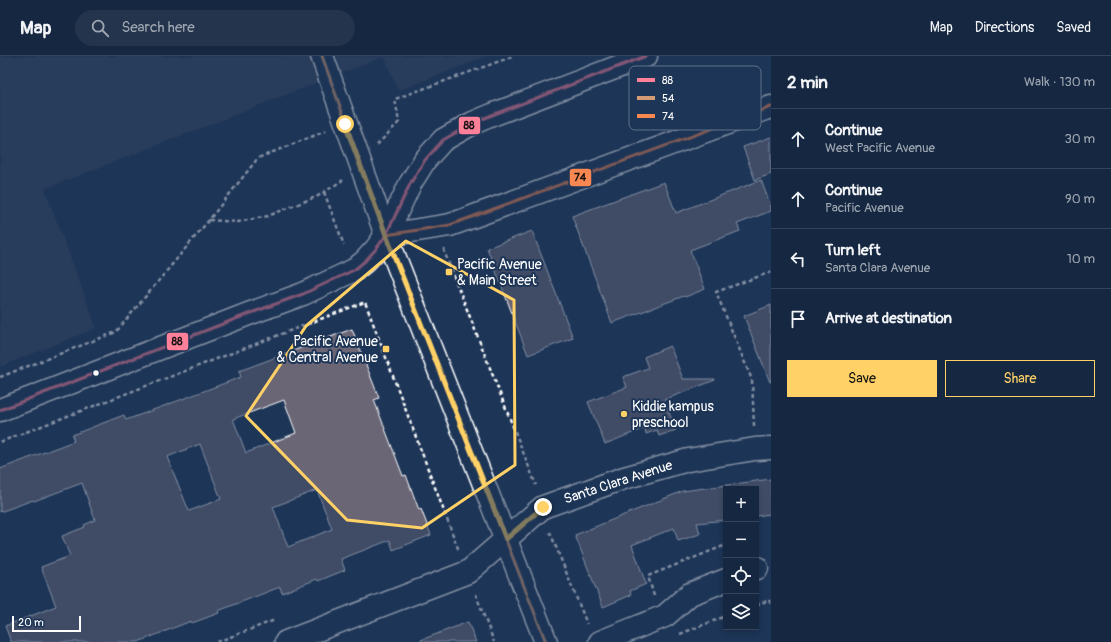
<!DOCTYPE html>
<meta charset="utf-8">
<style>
:root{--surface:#162841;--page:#23344c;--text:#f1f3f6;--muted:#9ea6b1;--line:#35445a;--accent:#ffd166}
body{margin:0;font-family:Pangolin,sans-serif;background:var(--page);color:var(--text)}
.controls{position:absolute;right:12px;bottom:12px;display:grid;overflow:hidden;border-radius:0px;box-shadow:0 2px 6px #0003}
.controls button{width:36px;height:36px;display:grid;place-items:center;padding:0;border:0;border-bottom:1px solid var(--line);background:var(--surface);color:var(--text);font:20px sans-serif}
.scale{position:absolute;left:12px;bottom:10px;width:69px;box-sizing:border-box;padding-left:4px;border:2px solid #fff;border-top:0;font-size:11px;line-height:14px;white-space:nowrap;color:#fff;-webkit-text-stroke:3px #1d3557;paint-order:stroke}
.stop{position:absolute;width:12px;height:12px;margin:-9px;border:3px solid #ffd166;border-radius:50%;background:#fff}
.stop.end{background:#ffd166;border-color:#fff;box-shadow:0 1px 4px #0008}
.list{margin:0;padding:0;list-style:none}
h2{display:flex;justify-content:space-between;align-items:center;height:52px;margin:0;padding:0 16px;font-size:17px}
h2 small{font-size:13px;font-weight:400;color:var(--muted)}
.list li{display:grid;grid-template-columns:26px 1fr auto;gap:12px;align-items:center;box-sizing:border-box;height:60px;padding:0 16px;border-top:1px solid var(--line)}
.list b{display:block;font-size:15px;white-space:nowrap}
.list p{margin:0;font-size:13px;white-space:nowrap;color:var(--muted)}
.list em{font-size:13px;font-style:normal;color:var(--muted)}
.actions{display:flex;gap:8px;padding:12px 16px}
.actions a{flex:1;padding:9px 0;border:1px solid var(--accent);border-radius:0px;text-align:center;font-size:14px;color:var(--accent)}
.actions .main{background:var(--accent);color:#111}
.icon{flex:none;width:22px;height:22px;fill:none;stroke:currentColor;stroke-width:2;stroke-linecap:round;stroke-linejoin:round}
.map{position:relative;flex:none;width:771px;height:586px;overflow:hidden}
header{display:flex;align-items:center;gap:24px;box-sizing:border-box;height:56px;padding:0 20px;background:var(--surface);border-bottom:1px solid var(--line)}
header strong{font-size:19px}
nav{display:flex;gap:22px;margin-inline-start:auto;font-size:14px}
.search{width:280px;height:36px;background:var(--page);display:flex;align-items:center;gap:10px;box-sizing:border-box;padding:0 14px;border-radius:22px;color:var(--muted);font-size:15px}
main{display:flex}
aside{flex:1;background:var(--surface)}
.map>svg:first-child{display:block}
.built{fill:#344460}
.building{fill:#6a6676;stroke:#fff;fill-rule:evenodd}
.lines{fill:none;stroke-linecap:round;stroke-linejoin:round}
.minor-casing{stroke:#fff;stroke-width:25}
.tertiary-casing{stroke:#fff;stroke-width:25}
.path{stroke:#fff;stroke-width:2.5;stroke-dasharray:4 3;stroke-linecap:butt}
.minor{stroke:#1d3557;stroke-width:22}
.tertiary{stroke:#1d3557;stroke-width:22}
.bus-1-casing{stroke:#1d3557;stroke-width:6}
.bus-2-casing{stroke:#1d3557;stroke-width:6}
.bus-3-casing{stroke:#1d3557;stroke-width:6}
.bus-1{stroke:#ff8098;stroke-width:3}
.bus-2{stroke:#d39c74;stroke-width:3}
.bus-3{stroke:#f88751;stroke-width:3}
.route{stroke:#ffd166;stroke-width:5}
.marked{fill:none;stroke:#ffd166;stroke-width:3;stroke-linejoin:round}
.poi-dot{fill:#ffd166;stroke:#1d3557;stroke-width:1.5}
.bus-dot{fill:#fff;stroke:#1d3557;stroke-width:1.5}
.labels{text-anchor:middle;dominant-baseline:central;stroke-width:4;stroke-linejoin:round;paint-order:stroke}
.poi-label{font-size:14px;fill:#fff;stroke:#1d3557;text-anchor:start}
.street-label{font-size:14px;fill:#fff;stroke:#1d3557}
.key{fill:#1d3557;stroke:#617289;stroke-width:1}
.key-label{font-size:11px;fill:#fff}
.line-badge{stroke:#1d3557;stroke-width:1.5}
.pale-badge-label{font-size:11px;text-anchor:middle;font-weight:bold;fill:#111}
</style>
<header>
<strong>Map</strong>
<div class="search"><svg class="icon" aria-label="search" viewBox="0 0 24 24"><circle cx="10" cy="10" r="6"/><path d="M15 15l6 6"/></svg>Search here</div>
<nav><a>Map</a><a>Directions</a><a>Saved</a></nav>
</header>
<main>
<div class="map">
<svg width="771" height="586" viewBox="0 0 771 586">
<rect width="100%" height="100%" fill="#1d3557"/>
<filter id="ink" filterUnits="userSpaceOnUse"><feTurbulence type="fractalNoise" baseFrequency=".025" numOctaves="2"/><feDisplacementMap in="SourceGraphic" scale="8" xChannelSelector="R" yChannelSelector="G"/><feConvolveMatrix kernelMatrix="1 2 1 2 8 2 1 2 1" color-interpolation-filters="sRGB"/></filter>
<g filter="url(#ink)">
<!-- built -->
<polygon class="built" points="0,0 488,0 398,35 384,1 45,133 97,272 0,311"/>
<!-- building -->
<g class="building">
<polygon points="771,81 771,118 755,124 743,91"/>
<polygon points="761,124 771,151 771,155 737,168 740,175 690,194 705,233 685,241 684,240 612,267 572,160 664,126 676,157"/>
<polygon points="532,175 573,282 528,299 487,192"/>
<polygon points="771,249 771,326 770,326 744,260"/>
<path d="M352 273 379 342 374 344 403 420 406 419 419 454 421 453 431 479 393 494 390 484 341 503 345 514 318 525 317 523 282 537 280 531 218 555 219 557 192 567 191 565 138 586H11L5 570 56 550 41 511 70 500 62 480 85 471 84 469 95 464 82 427 34 445 33 444 0 456V413L74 385 72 379 124 359 126 364 180 344 241 321 239 315ZM284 344 296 377 246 397 233 363ZM200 388 221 443 189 455 167 401ZM317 434 332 473 288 491 273 451Z"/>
<polygon points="670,290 683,323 715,323 715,324 664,344 676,374 659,380 657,374 646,378 645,372 605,388 588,346 627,331 623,321 648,312 644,301"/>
<polygon points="771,423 771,458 756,460 756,433 726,433 726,464 697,467 700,478 678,485 674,472 632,489 646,528 630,535 631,539 603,551 575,479 683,435"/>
<polygon points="468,566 476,586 421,586 421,584"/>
</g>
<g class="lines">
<!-- minor casing -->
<g class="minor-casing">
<g id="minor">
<polyline points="322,0 386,179 450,169 771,51"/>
<polyline points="756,512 757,512"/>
<polyline points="286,586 468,516 543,451 624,422 688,404 755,393 771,392"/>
<polyline points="600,586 665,560 690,538 726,524"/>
</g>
</g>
<!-- tertiary casing -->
<g class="tertiary-casing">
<g id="tertiary">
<polyline points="386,179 546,586"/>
<polyline points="0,354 251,257 303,238 354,214 365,205 376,193 386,179 410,128 425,104 443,84 473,67 492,59 646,0"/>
</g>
</g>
<!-- path -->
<g class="path">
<polyline points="377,89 399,66 395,43 514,0"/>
<polyline points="324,136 344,189"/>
<polyline points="209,164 238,166 268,160 318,140 343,124"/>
<polyline points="445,193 444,195 536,429"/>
<polyline points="0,321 116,276 209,164 258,102 326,75"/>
<polyline points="754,370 752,324 716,236 771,216"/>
<polyline points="0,386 365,246 459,495"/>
<polyline points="550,476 587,568"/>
<polyline points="475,539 476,539 494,586"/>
<polyline points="654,540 648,520 726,489"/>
<polyline points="756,549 769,544 771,549"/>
<polyline points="680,578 726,560"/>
<polyline points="217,586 275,564"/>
</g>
<!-- minor -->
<use href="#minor" class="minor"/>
<!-- tertiary -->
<use href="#tertiary" class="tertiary"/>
<!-- bus-1 casing -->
<g class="bus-1-casing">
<polyline id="bus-1" points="0,354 251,257 303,238 354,214 365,205 376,193 386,179 410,128 425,104 443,84 473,67 492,59 646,0"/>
</g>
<!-- bus-2 casing -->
<g class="bus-2-casing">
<polyline id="bus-2" points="322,0 386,179 546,586"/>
</g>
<!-- bus-3 casing -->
<g class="bus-3-casing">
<polyline id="bus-3" points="386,179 450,169 771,51"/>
</g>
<!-- bus-1 -->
<use href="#bus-1" class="bus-1"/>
<!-- bus-2 -->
<use href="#bus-2" class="bus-2"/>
<!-- bus-3 -->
<use href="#bus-3" class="bus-3"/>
</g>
</g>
<g class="lines" filter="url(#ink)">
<!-- route -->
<polyline class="route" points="345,68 386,179 506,483 543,451"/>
</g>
<!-- marked area -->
<path d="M0 0H771V586H0ZM406 185 514 244 515 409 422 472 347 464 246 360 306 270Z" fill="#1d3557" fill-opacity=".55" fill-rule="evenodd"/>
<path class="marked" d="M406 185 514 244 515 409 422 472 347 464 246 360 306 270Z"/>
<!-- markers -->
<g class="poi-dot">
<rect x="445" y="212" width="8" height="8" rx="2"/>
<rect x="382" y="289" width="8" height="8" rx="2"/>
<circle cx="624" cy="358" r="4"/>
</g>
<circle class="bus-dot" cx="96" cy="317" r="3.5"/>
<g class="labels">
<!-- poi labels -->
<g class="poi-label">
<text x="457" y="208">Pacific Avenue<tspan x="457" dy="16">&amp; Main Street</tspan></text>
<text x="378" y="285" text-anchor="end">Pacific Avenue<tspan x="378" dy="16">&amp; Central Avenue</tspan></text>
<text x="632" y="350">Kiddie kampus<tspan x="632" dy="16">preschool</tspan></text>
</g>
<!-- street labels -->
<g class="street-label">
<text transform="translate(618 426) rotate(-18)">Santa Clara Avenue</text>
</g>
</g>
<!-- legend -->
<rect x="629" y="10" width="132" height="64" rx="6" class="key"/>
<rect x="637" y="22" width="18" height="4" fill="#ff8098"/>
<rect x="637" y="40" width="18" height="4" fill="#d39c74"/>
<rect x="637" y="58" width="18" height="4" fill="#f88751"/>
<g class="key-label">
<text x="662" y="28">88</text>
<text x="662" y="46">54</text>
<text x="662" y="64">74</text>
</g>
<g class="line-badge">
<rect x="458" y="60" width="23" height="19" rx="4" fill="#ff8098"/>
<rect x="569" y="112" width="23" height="19" rx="4" fill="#f88751"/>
<rect x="166" y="276" width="23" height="19" rx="4" fill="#ff8098"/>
</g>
<g class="pale-badge-label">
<text x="469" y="73">88</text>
<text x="580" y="125">74</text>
<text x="177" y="289">88</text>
</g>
</svg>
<div class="controls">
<button>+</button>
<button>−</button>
<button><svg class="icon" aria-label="locate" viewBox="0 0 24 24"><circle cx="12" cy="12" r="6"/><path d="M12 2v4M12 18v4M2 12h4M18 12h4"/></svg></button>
<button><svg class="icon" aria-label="layers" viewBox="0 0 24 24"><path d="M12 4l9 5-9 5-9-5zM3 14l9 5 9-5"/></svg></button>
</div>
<div class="scale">20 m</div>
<div class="stop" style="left:345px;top:68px"></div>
<div class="stop end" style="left:543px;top:451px"></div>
</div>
<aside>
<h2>2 min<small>Walk · 130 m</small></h2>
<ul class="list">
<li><svg class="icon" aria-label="ahead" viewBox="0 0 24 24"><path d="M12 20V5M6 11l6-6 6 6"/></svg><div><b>Continue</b><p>West Pacific Avenue</p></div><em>30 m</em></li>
<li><svg class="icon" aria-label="ahead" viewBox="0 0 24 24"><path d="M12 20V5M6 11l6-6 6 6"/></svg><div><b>Continue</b><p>Pacific Avenue</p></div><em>90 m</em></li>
<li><svg class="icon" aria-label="left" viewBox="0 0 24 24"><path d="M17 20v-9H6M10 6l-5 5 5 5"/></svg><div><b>Turn left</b><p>Santa Clara Avenue</p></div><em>10 m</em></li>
<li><svg class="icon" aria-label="arrive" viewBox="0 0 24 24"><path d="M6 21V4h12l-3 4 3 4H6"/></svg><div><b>Arrive at destination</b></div></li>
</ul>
<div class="actions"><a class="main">Save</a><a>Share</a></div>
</aside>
</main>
